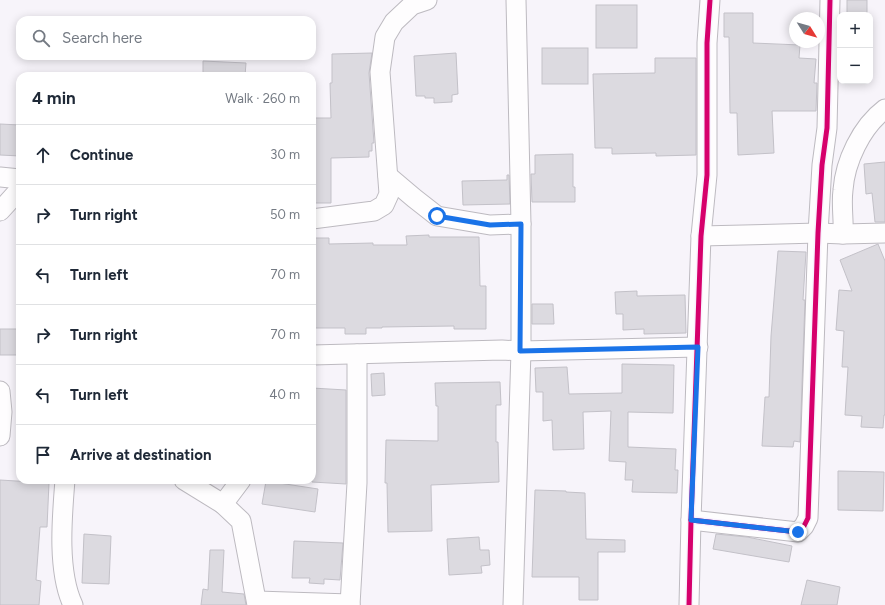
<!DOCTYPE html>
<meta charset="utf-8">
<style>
:root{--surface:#fff;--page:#f6f6f7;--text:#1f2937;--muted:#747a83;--line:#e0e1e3}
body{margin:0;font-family:Figtree,sans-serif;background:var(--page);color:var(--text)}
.controls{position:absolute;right:12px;top:12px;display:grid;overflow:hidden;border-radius:8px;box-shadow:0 2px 10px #0003}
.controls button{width:36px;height:36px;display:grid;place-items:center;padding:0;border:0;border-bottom:1px solid var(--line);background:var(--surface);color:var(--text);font:20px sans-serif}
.compass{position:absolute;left:789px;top:12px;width:36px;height:36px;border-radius:50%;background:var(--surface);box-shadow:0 2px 10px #0003;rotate:127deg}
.stop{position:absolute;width:12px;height:12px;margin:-9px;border:3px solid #1a73e8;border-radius:50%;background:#fff}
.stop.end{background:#1a73e8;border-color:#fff;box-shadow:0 1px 4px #0008}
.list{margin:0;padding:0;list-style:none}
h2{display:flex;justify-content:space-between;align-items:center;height:52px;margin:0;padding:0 16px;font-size:17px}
h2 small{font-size:13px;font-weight:400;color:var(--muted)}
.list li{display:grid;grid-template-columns:26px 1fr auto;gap:12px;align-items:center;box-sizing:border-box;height:60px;padding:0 16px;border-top:1px solid var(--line)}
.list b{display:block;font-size:15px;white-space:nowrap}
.list em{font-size:13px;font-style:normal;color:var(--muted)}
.icon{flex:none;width:22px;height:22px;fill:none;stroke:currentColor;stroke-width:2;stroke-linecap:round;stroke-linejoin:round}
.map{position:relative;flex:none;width:885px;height:605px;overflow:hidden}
.search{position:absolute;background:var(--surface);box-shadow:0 2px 10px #0003;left:16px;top:16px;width:300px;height:44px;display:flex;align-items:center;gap:10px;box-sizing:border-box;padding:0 14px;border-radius:12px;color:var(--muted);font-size:15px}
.panel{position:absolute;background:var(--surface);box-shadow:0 2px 10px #0003;left:16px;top:72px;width:300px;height:412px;border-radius:12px}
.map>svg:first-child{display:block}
.building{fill:#dcdae0;stroke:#c3c1c8}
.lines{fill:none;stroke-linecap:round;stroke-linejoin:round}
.minor-casing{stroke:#bdbac0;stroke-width:21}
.minor{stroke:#fefdfe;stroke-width:19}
.cycleway-casing{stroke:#f8f1fd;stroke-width:8}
.cycleway{stroke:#d6006c;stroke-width:5}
.route{stroke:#1a73e8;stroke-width:5}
</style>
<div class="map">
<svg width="885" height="605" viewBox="0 0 885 605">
<rect width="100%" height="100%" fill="#f7f4fa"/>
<!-- building -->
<g class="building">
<rect x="847" y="0" width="20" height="15"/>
<rect x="596" y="5" width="41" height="43"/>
<polygon points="724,13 753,13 753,43 800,45 799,58 816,59 814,83 817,83 816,111 772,111 774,153 738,155 737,113 730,113 729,37 724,37"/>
<rect x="542" y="48" width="46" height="36"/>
<polygon points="372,53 369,73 374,143 372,143 372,151 369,151 369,157 331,158 331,203 312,203 312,118 331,118 330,83 332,83 332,54"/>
<polygon points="456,53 458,94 452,95 452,102 434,103 434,98 425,98 425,96 416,96 414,56"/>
<polygon points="655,58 696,58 696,155 656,156 656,153 612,154 612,148 595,148 593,74 655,73"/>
<polygon points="203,61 246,63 245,76 203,76"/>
<polygon points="0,124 20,125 20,156 0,155"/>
<polygon points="573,154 573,187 575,187 575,202 532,202 531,174 535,174 535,155"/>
<polygon points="885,162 885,222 875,222 872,193 866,194 864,164"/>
<polygon points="507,175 509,175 510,204 463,205 462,181 507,180"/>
<polygon points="429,235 429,237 479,237 480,286 486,286 486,329 454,329 454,326 382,327 382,328 366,328 366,334 345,334 345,328 312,328 312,238 329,238 329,244 373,243 373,245 407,245 406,236"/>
<polygon points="878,244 885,261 885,415 884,415 883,428 861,427 862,416 845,415 848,367 842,367 844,331 836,330 839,290 852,291 840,260"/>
<polygon points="778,251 806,252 803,300 805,300 800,442 794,441 793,447 762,446 765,397 769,397 771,336"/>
<polygon points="637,291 637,296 685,295 686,333 644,334 644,329 623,330 623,314 616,314 615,292"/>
<polygon points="532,304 553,304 554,324 532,324"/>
<rect x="0" y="329" width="20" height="26"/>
<polygon points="622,364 674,365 673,413 628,412 628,447 676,449 675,470 678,470 677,493 632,492 633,480 625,480 626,462 609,461 611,411 583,412 584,449 553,450 552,420 543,421 543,392 536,392 535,368 567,367 569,394 622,393"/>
<polygon points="384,373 385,395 372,396 371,374"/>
<polygon points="500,382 501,405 496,405 496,442 498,442 499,482 431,485 432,531 388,532 387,483 385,483 386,440 438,441 438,406 436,406 435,383"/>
<polygon points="312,388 346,390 346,484 312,482"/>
<polygon points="838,471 884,472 883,511 838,510"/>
<polygon points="0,480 49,483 47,527 40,527 36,580 41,581 39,605 0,605"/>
<polygon points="266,481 318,489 315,512 262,504"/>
<polygon points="535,490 566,491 566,492 585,493 586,539 625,540 625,552 598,552 598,600 579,600 579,577 532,577"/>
<polygon points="84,534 111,536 109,584 82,583"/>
<polygon points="716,534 747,537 792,546 789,562 713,549"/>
<polygon points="479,537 480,550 489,550 490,565 481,566 482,573 449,575 447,539"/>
<polygon points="294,541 343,543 340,580 324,579 324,584 309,583 310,578 292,578"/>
<polygon points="210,550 224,550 222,592 244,594 246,605 201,605 203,589 208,590"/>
<polygon points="807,580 840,587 837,605 801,605"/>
</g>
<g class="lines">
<!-- minor casing -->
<g class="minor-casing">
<g id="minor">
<polyline points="388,176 414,198 437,216 490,225 521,224"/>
<polyline points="0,177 20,179"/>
<polyline points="0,211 20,189"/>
<polyline points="312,219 374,211 384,205 389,194 380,72 385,37 394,22 412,5 427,0"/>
<path d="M843 234C844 220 841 205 843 190 845 162 861 127 885 109"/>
<polyline points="701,236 818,233 843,234 885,233"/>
<polyline points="312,355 502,350 521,351 698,347"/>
<polyline points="0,391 2,412 0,436"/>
<path d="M65 480C62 517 57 571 73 605"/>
<polyline points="184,480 223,504"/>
<polyline points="241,480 223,504 241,521 257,605"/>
<polyline points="691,520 798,532 804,526 808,518 818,233 822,165 827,128 830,0"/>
<polyline points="257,601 350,604"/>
<polyline points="350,605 357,483 357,354"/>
<polyline points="513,605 521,351 521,224 516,0"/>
<polyline points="689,605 691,520 701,236 707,175 707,43 710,0"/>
</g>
</g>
<!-- minor -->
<use href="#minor" class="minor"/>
<!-- cycleway casing -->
<g class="cycleway-casing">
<g id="cycleway">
<polyline points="691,520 798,532 804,526 808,518 818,233 822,165 827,128 830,0"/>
<polyline points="689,605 691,520 701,236 707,175 707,43 710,0"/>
</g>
</g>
<!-- cycleway -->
<use href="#cycleway" class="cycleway"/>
</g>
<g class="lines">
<!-- route -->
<polyline class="route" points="437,216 490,225 521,224 520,351 698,347 691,520 798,532"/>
</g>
</svg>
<div class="controls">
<button>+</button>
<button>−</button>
</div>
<svg class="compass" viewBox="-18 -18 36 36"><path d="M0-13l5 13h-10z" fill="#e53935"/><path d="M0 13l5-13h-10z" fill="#747a83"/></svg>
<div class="stop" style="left:437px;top:216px"></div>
<div class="stop end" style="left:798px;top:532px"></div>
<div class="search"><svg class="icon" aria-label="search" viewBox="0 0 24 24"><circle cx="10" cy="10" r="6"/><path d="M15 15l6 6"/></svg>Search here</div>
<section class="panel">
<h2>4 min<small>Walk · 260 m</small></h2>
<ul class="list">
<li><svg class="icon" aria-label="ahead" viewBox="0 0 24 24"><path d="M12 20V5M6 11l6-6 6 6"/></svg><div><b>Continue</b></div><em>30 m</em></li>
<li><svg class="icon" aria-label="right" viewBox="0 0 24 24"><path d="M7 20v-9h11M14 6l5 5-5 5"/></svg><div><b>Turn right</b></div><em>50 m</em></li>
<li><svg class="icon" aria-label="left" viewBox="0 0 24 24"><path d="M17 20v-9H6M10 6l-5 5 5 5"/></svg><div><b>Turn left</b></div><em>70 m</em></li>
<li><svg class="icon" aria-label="right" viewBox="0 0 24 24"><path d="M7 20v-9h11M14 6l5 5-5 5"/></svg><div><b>Turn right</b></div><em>70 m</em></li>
<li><svg class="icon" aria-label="left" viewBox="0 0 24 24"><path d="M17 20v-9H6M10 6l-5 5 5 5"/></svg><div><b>Turn left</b></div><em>40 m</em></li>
<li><svg class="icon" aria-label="arrive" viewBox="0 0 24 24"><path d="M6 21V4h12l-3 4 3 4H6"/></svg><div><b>Arrive at destination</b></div></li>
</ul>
</section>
</div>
